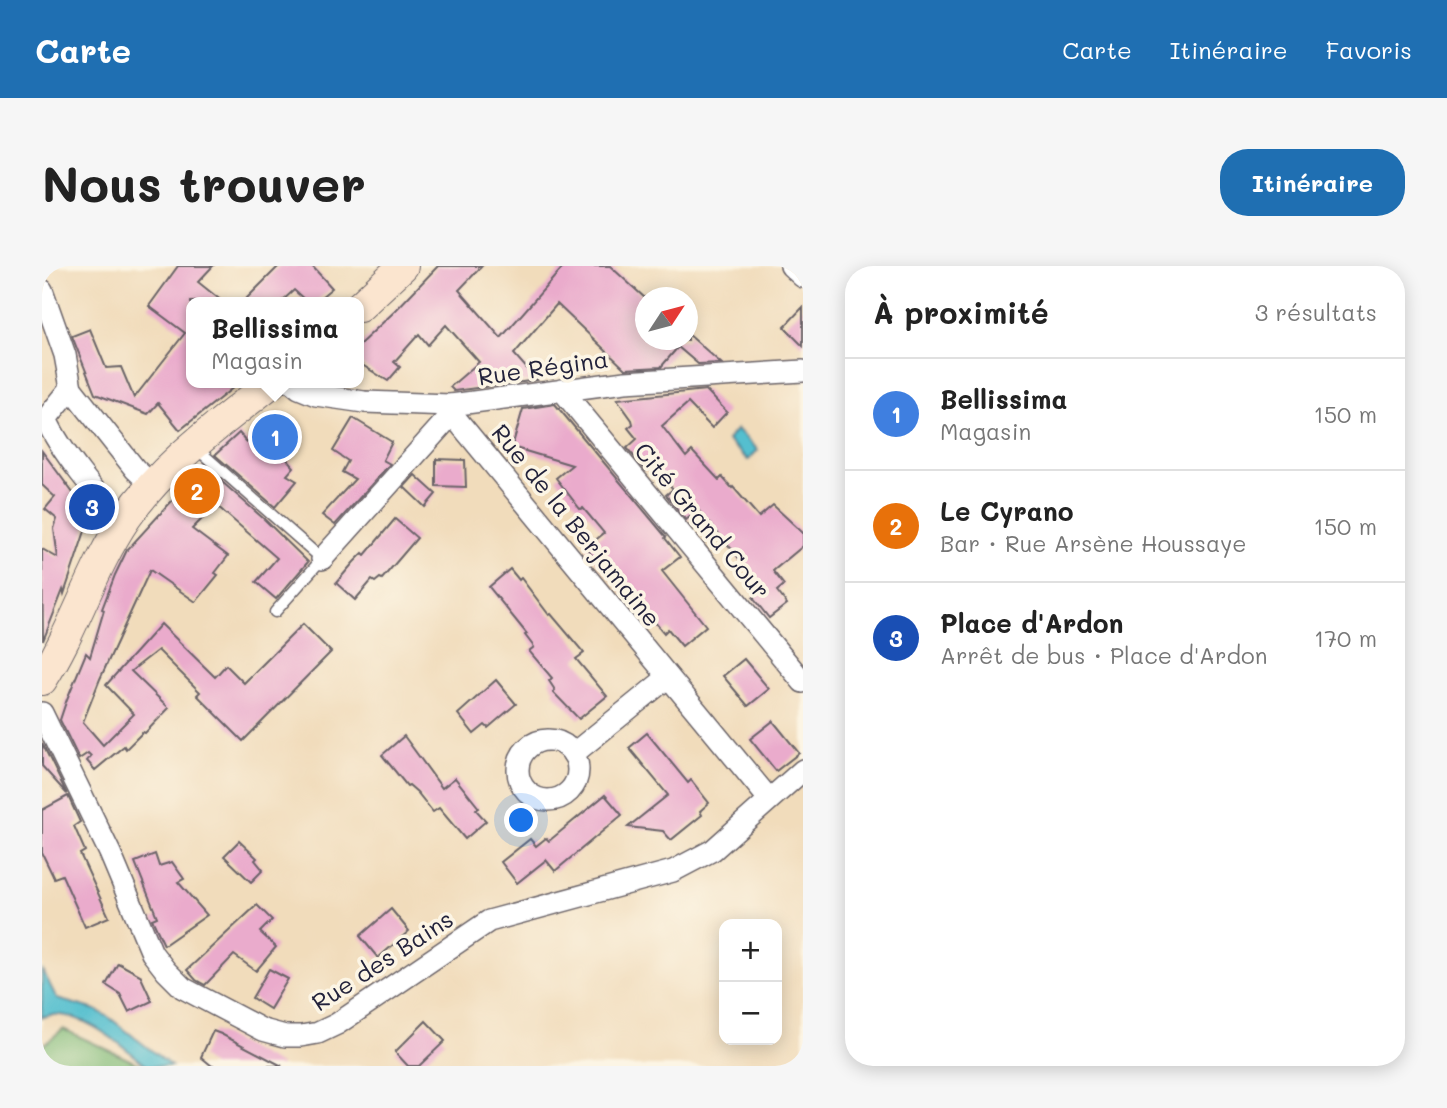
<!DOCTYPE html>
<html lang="fr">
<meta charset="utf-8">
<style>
:root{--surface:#fff;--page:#f6f6f6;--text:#222;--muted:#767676;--line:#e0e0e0;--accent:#1f6fb2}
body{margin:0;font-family:Mali,sans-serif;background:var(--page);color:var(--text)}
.controls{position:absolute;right:21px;bottom:21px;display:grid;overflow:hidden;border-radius:14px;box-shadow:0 4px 18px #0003}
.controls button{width:63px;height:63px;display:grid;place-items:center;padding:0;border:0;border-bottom:2px solid var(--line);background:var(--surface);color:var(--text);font:35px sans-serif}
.compass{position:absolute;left:593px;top:21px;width:63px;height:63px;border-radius:50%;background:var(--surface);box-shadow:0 4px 18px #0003;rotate:54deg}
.you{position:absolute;left:480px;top:555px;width:24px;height:24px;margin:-18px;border:5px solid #fff;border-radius:50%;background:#1a73e8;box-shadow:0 0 0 10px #1a73e833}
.badge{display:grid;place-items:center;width:46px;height:46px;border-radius:50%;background:var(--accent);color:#fff;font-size:23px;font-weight:700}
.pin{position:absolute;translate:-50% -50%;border:4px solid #fff;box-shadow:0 2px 7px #0006}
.popup{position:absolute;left:144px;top:31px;width:178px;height:91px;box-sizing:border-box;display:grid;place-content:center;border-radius:14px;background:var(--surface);filter:drop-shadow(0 2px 5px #0005);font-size:23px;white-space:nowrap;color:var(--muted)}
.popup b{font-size:26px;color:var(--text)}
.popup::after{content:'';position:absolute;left:50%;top:100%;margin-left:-14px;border:14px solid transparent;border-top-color:var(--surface)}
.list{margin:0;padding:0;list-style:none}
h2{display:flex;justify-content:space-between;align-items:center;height:91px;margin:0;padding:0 28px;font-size:30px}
h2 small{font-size:23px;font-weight:400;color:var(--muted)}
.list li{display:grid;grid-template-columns:46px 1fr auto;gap:21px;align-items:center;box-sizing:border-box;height:112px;padding:0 28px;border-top:2px solid var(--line)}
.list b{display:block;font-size:26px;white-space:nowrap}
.list p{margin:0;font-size:23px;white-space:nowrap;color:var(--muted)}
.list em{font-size:23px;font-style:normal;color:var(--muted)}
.map{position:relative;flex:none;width:761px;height:800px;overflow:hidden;border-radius:28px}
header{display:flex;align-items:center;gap:42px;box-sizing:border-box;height:98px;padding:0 35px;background:var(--accent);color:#fff}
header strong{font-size:33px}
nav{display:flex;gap:38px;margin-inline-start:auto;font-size:24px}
.intro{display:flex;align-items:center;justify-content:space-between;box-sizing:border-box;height:168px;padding:0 42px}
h1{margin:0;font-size:49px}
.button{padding:18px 32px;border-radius:28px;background:var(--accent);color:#fff;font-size:24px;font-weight:700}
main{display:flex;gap:42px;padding:0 42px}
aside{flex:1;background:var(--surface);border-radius:28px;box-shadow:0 4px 18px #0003}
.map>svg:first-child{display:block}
.forest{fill:#84bc79;stroke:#536f5a;stroke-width:2}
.water{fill:#54bfcf;stroke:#3b7085;stroke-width:2}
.building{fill:#eaabcc}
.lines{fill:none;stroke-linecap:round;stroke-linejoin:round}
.service-casing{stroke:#6a6368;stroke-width:13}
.minor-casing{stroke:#6a6368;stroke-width:24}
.secondary-casing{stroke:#6a6368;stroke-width:32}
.service{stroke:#fff;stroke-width:10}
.minor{stroke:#fff;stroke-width:21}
.secondary{stroke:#fbe5cf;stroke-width:30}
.labels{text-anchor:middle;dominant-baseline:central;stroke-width:7;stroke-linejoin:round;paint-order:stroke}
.street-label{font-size:24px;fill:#22223b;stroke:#fcf5e5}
</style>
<header>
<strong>Carte</strong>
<nav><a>Carte</a><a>Itinéraire</a><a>Favoris</a></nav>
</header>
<div class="intro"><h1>Nous trouver</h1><a class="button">Itinéraire</a></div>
<main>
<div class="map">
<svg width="761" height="800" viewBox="0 0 761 800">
<rect width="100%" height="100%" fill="#fcf5e5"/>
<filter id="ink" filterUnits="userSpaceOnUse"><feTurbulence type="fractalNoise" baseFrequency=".0143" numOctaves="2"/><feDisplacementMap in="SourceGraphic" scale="14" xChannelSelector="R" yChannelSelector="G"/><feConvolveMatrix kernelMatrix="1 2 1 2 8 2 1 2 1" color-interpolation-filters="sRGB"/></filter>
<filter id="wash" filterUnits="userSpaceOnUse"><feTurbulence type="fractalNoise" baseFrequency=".00686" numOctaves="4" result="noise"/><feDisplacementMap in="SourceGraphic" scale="28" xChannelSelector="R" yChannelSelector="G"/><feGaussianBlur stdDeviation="1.57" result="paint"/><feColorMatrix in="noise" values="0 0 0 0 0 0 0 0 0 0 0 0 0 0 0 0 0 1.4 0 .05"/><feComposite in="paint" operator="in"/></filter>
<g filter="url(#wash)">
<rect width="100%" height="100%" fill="#f1dcbb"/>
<!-- forest -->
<polygon class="forest" points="21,763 101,800 0,800 0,780"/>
<!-- water -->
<g class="water">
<polygon points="695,163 716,184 706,194 685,174"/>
<path d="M0 703 15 733 54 744 68 752 129 800H105C80 779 35 739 0 751Z"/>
</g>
<g id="blocks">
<!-- building -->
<g class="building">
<polygon points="136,0 171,0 156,16 181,36 149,36 149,117 197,117 138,164 116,137 106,148 53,128 30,70 48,63 64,102 79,101 92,132 143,67 107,40"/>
<polygon points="237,0 270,0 290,22 273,36 265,36 252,24 239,36 201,36"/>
<polygon points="396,0 440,0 417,24 459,72 522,0 568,0 604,33 604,74 646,74 646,68 679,97 656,98 636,81 619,101 583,103 515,38 472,88 495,114 412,125 408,121 437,96 404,59 386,79 377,68 352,96 358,101 346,115 317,97 317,79 352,46"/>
<polygon points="761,41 761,80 742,61"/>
<polygon points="664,124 685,146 670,162 646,137 620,160 644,191 650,185 677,214 680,211 690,222 691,221 717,251 731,239 761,267 761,280 731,305 742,319 735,325 745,338 727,352 711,332 718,326 709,315 713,312 683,275 656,244 644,254 624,229 631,223 612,200 604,205 585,182 595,173 586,162 591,158 590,154 575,133"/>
<polygon points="513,138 624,271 623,272 638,291 620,305 664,360 640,380 626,363 622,367 589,328 585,332 544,282 562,267 541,242 538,243 514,212 530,199 470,181 481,143"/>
<polygon points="235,151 248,167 240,174 249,184 242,190 252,201 245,209 255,215 233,241 173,189 197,167 205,176"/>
<polygon points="311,152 350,176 341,194 348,198 293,259 280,249 313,213 300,206 306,195 291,185"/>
<polygon points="0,185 48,250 22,328 21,324 1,375 0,283 16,292 12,263 15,253 3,243 13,231 0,219"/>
<polygon points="394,193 423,194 424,221 394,220"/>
<polygon points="162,200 222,253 266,296 234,333 214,316 235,292 174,239 150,263 186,290 173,307 176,309 154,336 108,304 58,413 41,456 61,479 92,448 64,419 119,358 173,411 184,399 202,417 261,358 289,386 201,475 155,429 158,426 116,384 89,405 127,442 103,467 101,466 84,483 82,480 53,504 45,495 49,490 46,487 37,493 18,454 25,433 44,387 48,391 62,344 60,343 73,309 85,284"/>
<polygon points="373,209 394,228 383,241 362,221"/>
<polygon points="353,253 375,272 340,313 338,312 333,316 330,314 313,334 294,317 312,296 321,287 323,289"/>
<polygon points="468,303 477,314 479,312 507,349 509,348 542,387 534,393 565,430 537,453 511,426 513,424 507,415 510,412 487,385 492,381 483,369 485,368 447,321"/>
<polygon points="702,393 727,423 706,440 681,410"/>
<polygon points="454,414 474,438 446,462 443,459 432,468 416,448"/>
<polygon points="731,455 757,487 734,505 708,473"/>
<polygon points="605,467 646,517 649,514 667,537 658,545 660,549 629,574 621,565 586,561 626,529 587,482"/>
<polygon points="362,470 400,522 413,512 437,542 434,544 444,555 423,573 397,542 391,546 375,526 367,519 365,520 340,489"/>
<polygon points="0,477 25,528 0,500"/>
<polygon points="563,529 580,549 513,605 504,594 475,617 459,596 488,573 494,580 504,572 507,575"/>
<polygon points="26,530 38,556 32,560 43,585 38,588 67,651 43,661 20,609 12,612 0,587 0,544"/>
<polygon points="197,575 215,592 213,594 221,604 209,616 182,590"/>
<polygon points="113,588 117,600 130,596 142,613 136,616 165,649 122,679 110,653 115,651 93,596"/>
<polygon points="215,639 230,654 218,666 234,681 214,705 192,689 163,719 154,714 145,704"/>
<polygon points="349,643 367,665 336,692 318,670"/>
<polygon points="76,697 98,709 110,735 87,746 78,728 64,719"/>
<polygon points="227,703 246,713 228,743 210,732"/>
<polygon points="384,755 403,775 377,800 366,800 353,786"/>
<polygon points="171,765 179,768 240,800 170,800 159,791"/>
</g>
</g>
</g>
<g filter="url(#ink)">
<use href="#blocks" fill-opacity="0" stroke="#6a6368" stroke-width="2"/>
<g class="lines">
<!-- service casing -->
<g class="service-casing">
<polyline id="service" points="154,182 280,293 233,346"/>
</g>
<!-- minor casing -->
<g class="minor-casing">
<g id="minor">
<polyline points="749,0 761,11"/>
<polyline points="0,24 23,89 29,122 93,203 110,219"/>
<polyline points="251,117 257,122 274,129 322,136 409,139 583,116 761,105"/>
<path d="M29 122 4 153C17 182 57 235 83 254"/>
<polyline points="520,124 761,416"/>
<polyline points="409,139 410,148 727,533"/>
<polyline points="280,293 410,148"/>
<polyline points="0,447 68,587 110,687 124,705 141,722 221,764 243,770 259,770 276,767 295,758 447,655 631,605 671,584 761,504"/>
<circle cx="506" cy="504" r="30"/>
<polyline points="531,488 626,411"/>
</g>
</g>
<!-- secondary casing -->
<g class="secondary-casing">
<g id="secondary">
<polyline points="317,41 361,0"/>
<path d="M0 414C33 363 50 302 84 252 122 197 178 158 229 117"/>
</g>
</g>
<!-- service -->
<use href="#service" class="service"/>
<!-- minor -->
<use href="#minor" class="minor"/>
<!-- secondary -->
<use href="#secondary" class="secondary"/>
</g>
</g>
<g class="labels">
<!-- street labels -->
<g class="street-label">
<text transform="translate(501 101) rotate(-8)">Rue Régina</text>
<text transform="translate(661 254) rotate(50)">Cité Grand Cour</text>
<text transform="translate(535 259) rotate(51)">Rue de la Berjamaine</text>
<text transform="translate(340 694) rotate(-33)">Rue des Bains</text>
</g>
</g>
</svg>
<div class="controls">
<button>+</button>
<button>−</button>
</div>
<svg class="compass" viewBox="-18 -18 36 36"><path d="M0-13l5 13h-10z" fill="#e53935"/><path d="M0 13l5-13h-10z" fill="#767676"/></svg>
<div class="you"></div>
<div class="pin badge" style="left:233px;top:171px;background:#3f7fe0">1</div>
<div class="popup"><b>Bellissima</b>Magasin</div>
<div class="pin badge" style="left:155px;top:225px;background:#e8710a">2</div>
<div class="pin badge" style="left:50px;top:241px;background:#1a4fb4">3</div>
</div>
<aside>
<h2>À proximité<small>3 résultats</small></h2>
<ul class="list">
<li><span class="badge" style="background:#3f7fe0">1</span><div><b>Bellissima</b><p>Magasin</p></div><em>150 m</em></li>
<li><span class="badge" style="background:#e8710a">2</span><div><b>Le Cyrano</b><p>Bar · Rue Arsène Houssaye</p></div><em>150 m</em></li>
<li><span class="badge" style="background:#1a4fb4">3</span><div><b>Place d'Ardon</b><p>Arrêt de bus · Place d'Ardon</p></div><em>170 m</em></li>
</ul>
</aside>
</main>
